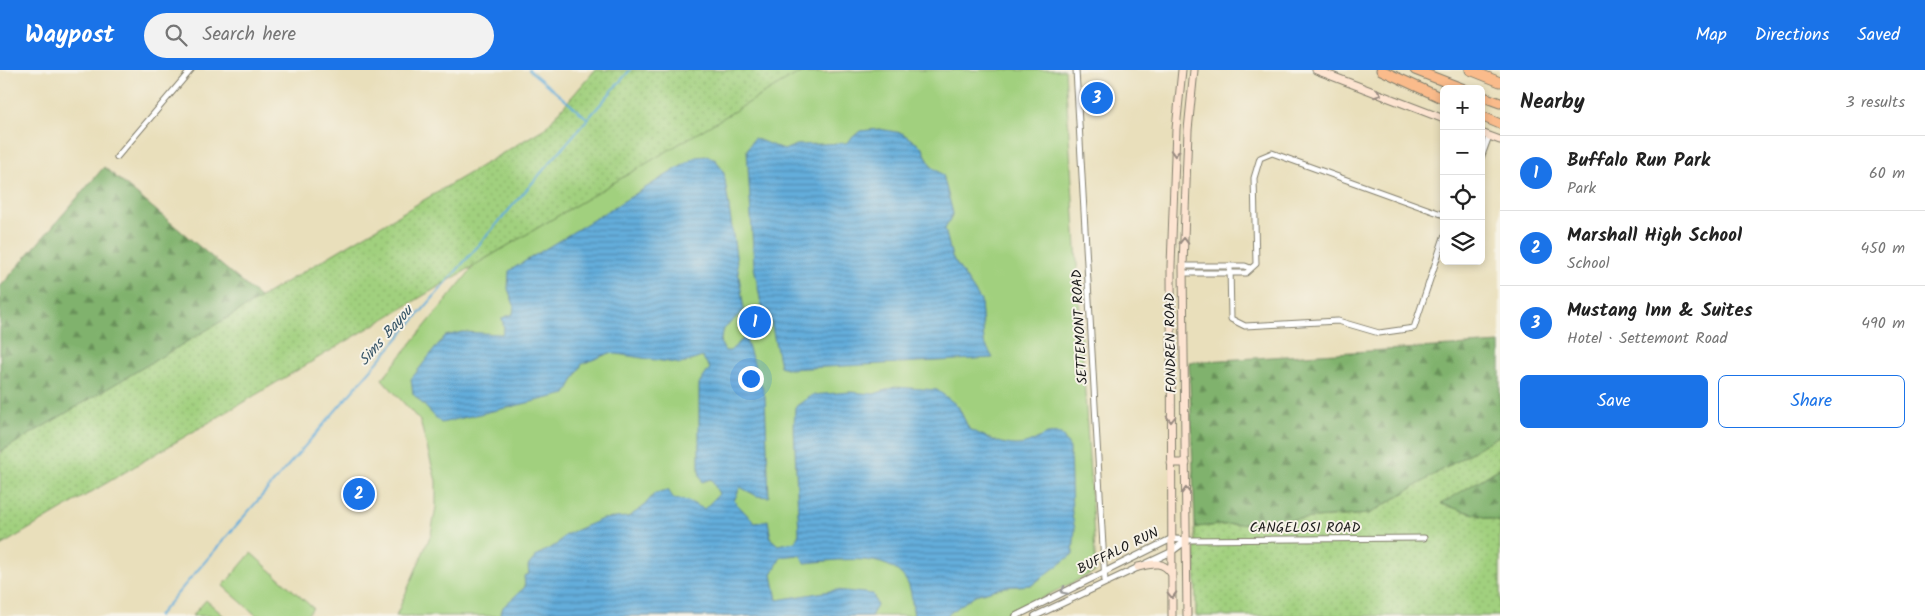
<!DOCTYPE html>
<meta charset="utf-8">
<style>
:root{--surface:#fff;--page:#f2f2f2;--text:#222;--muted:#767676;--line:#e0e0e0;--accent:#1a73e8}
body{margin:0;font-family:Kalam,sans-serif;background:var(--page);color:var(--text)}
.controls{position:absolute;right:15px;top:15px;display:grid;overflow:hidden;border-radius:8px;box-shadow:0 2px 8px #0003}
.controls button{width:45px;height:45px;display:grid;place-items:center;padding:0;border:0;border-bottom:1px solid var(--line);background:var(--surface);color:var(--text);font:25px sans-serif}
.you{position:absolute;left:750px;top:308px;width:18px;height:18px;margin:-12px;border:4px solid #fff;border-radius:50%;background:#1a73e8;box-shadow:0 0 0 8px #1a73e833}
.badge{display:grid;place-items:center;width:32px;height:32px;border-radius:50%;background:var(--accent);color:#fff;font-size:16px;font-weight:700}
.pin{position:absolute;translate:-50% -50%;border:2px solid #fff;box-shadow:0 1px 5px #0006}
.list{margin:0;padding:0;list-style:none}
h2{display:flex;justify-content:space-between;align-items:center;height:65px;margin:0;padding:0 20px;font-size:21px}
h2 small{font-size:16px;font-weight:400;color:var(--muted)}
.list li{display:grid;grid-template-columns:32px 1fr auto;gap:15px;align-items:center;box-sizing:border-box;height:75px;padding:0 20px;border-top:1px solid var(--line)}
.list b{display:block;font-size:19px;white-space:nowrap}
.list p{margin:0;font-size:16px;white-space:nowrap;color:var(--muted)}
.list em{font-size:16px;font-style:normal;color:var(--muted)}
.actions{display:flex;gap:10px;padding:15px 20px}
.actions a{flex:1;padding:11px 0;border:1px solid var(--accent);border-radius:8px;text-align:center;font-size:18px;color:var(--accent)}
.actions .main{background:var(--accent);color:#fff}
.icon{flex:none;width:28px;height:28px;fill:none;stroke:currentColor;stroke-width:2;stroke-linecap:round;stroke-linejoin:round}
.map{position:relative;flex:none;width:1500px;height:546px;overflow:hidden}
header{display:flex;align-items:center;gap:30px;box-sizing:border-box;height:70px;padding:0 25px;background:var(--accent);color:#fff}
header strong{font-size:24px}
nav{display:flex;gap:28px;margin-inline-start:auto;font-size:18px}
.search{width:350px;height:45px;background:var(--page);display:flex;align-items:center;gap:12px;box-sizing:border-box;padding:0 18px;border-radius:28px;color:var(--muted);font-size:19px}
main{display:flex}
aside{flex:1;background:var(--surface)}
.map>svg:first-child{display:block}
.grass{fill:url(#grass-dots);stroke:#5e764d}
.forest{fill:url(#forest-firs);stroke:#4e6744}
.green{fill:#a1d07e;stroke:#5e764d}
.water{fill:url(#water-rules);stroke:#40647c}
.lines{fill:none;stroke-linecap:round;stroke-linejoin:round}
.stream{stroke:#63addb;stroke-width:2}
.minor-casing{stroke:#827e6c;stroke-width:7}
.tertiary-casing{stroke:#827e6c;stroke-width:8}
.secondary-casing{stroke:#827e6c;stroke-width:9}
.motorway-casing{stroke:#827e6c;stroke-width:11}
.minor{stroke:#fff;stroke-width:5}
.tertiary{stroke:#fff;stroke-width:5.5}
.secondary{stroke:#fde4d1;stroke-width:7}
.motorway{stroke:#fabb8b;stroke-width:9}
.oneway{stroke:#988a80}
.oneway2{stroke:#999}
.labels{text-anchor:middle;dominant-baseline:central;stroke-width:4;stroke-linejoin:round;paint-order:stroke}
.street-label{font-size:14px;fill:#1c1c1c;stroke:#f7f3e8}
.water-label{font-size:15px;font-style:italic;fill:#385668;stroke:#f7f3e8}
</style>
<header>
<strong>Waypost</strong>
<div class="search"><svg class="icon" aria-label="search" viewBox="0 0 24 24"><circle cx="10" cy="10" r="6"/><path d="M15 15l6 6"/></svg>Search here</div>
<nav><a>Map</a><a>Directions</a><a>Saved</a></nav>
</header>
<main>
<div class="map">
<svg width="1500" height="546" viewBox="0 0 1500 546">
<defs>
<pattern id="grass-dots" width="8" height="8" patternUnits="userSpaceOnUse" patternTransform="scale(1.25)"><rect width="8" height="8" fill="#a1d07e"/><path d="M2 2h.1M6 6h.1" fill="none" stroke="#8ab26c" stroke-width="1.8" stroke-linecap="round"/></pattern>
<pattern id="forest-firs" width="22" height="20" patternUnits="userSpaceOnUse" patternTransform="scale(1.25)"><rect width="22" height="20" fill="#80b26d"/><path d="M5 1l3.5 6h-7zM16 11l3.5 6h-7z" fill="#689059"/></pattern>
<pattern id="water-rules" width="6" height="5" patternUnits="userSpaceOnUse" patternTransform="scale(1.25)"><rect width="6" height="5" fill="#63addb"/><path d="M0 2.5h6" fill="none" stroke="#518cb1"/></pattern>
</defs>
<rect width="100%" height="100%" fill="#f7f3e8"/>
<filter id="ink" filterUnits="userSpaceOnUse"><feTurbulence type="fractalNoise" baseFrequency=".02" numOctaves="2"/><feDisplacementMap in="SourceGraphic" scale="10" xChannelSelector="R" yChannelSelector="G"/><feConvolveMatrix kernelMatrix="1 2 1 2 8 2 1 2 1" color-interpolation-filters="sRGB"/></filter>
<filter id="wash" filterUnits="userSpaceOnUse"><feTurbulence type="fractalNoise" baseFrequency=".0096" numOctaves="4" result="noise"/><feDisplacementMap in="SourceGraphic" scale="20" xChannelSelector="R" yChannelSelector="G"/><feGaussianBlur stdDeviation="1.12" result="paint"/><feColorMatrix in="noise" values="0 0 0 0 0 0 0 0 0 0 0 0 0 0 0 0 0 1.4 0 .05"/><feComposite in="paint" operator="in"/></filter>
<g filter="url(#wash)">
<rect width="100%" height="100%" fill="#e9dfbb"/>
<!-- grass -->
<g class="grass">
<polygon points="595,0 805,0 0,476 0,382 545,58"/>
<polygon points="1500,365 1500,398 1442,434 1500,452 1500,546 1196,546 1195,457 1369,444"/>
</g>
<!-- forest -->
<g class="forest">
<polygon points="104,97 261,228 0,382 0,217"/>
<polygon points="1500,273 1500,365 1369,444 1195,457 1189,292"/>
<polygon points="1500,398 1500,452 1441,434"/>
</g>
<!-- green -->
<g class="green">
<polygon points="868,0 1065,0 1096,501 1006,546 396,546 431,464 436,437 436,411 420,351 382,309 475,195 797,4"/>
<polygon points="251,483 313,538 306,546 257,546 223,516"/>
<polygon points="206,530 224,546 192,546"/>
</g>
<!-- water -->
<g class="water">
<polygon points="879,59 902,63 922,77 931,96 943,105 953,143 945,159 952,187 981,231 984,272 993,288 789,299 780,296 771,252 761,234 754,196 747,80 754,68 784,80 796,75 846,73 860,61"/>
<path d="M707 86 716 90 724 103 744 240 724 259 720 272 725 281H730L745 267 765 326 769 427 757 426 740 417 734 431 755 453 768 450 771 469 778 475 795 472 799 464 794 358 795 337 812 325 850 322 874 324 895 317 937 320 958 336 969 359C987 367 1008 380 1028 373 1044 367 1042 362 1061 364L1070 378 1072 445 1075 459 1073 484 1032 515 1005 517 975 525 946 546H914C912 536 912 520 907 512 889 480 834 491 805 493L800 485 781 487 772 504 777 530 836 520 873 524 877 536 871 546H500L503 537 525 517 524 506 529 504 528 496 537 485 556 475 565 465 602 449 628 447 642 438 655 423 668 420 674 429 688 431 704 439 719 424 711 409 702 412 699 402V314L710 298 702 287 681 294 610 283 582 294 566 324 441 353 413 324 411 309 445 266 463 262 502 264 504 259 502 248 513 244 514 235 508 219 509 201 696 87Z"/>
</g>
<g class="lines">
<!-- stream -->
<g class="stream">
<polyline points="529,0 588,49"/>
<polyline points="158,546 630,0"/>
</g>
</g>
</g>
<g filter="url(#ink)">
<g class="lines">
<!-- minor casing -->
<g class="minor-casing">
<g id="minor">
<polyline points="1076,0 1105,512"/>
<polyline points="117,87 191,0"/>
<polyline points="1481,88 1489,66"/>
<polyline points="1183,196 1245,196 1250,198"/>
<polyline points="1230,196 1231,249 1245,256 1338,251 1379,263 1414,258 1444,167"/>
<polyline points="1183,203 1246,203 1256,194 1254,108 1260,88 1272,83 1444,145"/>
<polyline points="1187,470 1424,468"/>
</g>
</g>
<!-- tertiary casing -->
<g class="tertiary-casing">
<g id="tertiary">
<polyline points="1016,546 1171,469 1187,470"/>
<polyline points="1035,546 1171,482 1187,470"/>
</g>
</g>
<!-- secondary casing -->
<g class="secondary-casing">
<g id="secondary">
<polyline points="1316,0 1444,49"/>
<polyline points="1481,63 1500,70"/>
<polyline points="1171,393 1186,393"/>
<path d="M1138 497C1152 494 1162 490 1171 503"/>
<polyline points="1172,546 1171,196 1176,59 1182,0"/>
<polyline points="1187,546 1183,196 1188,60 1194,0"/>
</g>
</g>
<!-- motorway casing -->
<g class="motorway-casing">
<g id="motorway">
<polyline points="1381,0 1444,29"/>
<polyline points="1415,0 1464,19"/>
<polyline points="1470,0 1500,12"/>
<polyline points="1481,26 1500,33"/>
<polyline points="1481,46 1500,54"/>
</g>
</g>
<!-- minor -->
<use href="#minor" class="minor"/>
<!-- tertiary -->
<use href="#tertiary" class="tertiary"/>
<!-- secondary -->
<use href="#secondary" class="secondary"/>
<!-- motorway -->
<use href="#motorway" class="motorway"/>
</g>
<!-- one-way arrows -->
<defs><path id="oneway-chevron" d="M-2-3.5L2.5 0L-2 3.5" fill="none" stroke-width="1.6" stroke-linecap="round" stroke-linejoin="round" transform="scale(1.25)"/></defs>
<g class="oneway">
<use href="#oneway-chevron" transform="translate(1378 24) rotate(21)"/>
<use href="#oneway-chevron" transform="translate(1175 83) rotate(93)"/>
<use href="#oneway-chevron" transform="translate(1184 171) rotate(-89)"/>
<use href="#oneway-chevron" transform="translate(1171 349) rotate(90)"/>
<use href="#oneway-chevron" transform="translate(1186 421) rotate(-91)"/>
<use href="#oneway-chevron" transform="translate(1172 525) rotate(89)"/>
</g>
<use class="oneway2" href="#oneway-chevron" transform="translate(1064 521) rotate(153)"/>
</g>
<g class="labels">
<!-- street labels -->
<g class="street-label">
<text transform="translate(1080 257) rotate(-93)">SETTEMONT ROAD</text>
<text transform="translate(1171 273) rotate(-91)">FONDREN ROAD</text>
<text x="1305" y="458">CANGELOSI ROAD</text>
<text transform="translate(1118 481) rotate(-26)">BUFFALO RUN</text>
</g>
<!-- water labels -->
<g class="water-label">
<text transform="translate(386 266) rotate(-49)">Sims Bayou</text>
</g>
</g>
</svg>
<div class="controls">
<button>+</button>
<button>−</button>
<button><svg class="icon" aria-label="locate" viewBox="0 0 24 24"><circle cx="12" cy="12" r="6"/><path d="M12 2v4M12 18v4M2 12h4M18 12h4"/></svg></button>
<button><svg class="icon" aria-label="layers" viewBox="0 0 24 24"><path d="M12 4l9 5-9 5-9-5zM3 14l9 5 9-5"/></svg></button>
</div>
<div class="you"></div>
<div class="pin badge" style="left:755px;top:252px">1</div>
<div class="pin badge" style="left:359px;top:424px">2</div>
<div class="pin badge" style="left:1097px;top:28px">3</div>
</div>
<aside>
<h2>Nearby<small>3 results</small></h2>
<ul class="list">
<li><span class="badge">1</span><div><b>Buffalo Run Park</b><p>Park</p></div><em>60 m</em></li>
<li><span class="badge">2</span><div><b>Marshall High School</b><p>School</p></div><em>450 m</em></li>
<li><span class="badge">3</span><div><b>Mustang Inn &amp; Suites</b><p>Hotel · Settemont Road</p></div><em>490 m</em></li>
</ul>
<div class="actions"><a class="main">Save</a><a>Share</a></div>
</aside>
</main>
